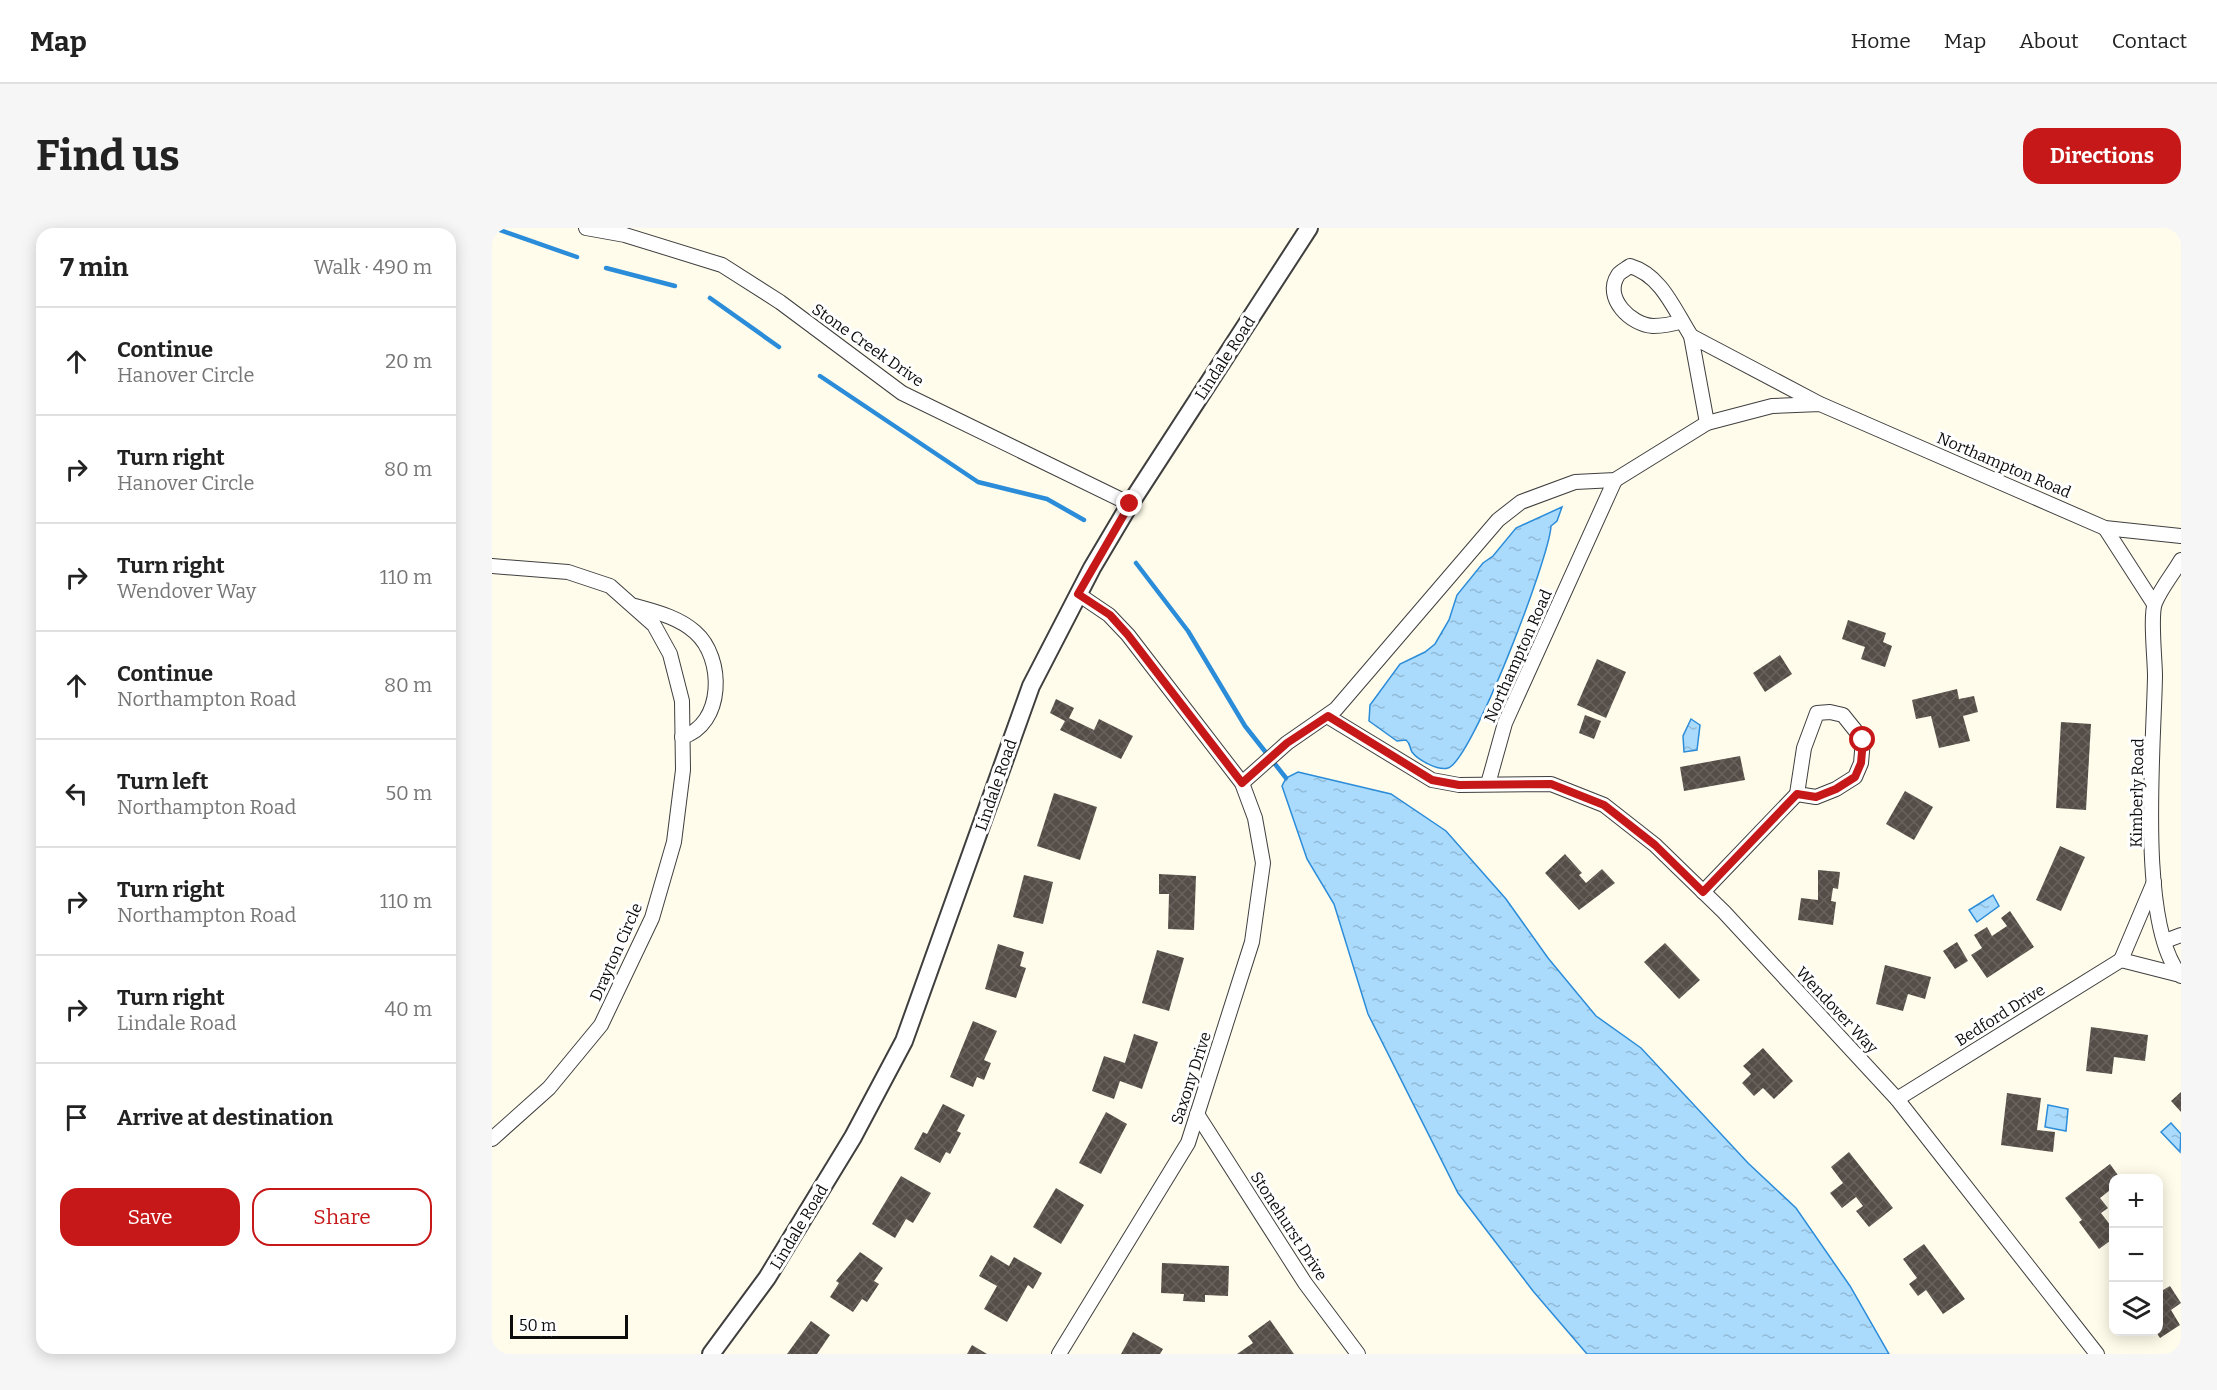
<!DOCTYPE html>
<meta charset="utf-8">
<style>
:root{--surface:#fff;--page:#f6f6f6;--text:#222;--muted:#767676;--line:#e0e0e0;--accent:#c71819}
body{margin:0;font-family:Bitter,serif;background:var(--page);color:var(--text)}
.controls{position:absolute;right:18px;bottom:18px;display:grid;overflow:hidden;border-radius:12px;box-shadow:0 3px 15px #0003}
.controls button{width:54px;height:54px;display:grid;place-items:center;padding:0;border:0;border-bottom:2px solid var(--line);background:var(--surface);color:var(--text);font:30px sans-serif}
.scale{position:absolute;left:18px;bottom:15px;width:118px;box-sizing:border-box;padding-left:6px;border:3px solid #0c0c0c;border-top:0;font-size:16px;line-height:21px;white-space:nowrap;color:#0c0c0c;-webkit-text-stroke:4px #fff;paint-order:stroke}
.stop{position:absolute;width:18px;height:18px;margin:-14px;border:4px solid #c71819;border-radius:50%;background:#fff}
.stop.end{background:#c71819;border-color:#fff;box-shadow:0 2px 6px #0008}
.list{margin:0;padding:0;list-style:none}
h2{display:flex;justify-content:space-between;align-items:center;height:78px;margin:0;padding:0 24px;font-size:26px}
h2 small{font-size:20px;font-weight:400;color:var(--muted)}
.list li{display:grid;grid-template-columns:39px 1fr auto;gap:18px;align-items:center;box-sizing:border-box;height:108px;padding:0 24px;border-top:2px solid var(--line)}
.list b{display:block;font-size:22px;white-space:nowrap}
.list p{margin:0;font-size:20px;white-space:nowrap;color:var(--muted)}
.list em{font-size:20px;font-style:normal;color:var(--muted)}
.actions{display:flex;gap:12px;padding:18px 24px}
.actions a{flex:1;padding:14px 0;border:2px solid var(--accent);border-radius:18px;text-align:center;font-size:21px;color:var(--accent)}
.actions .main{background:var(--accent);color:#fff}
.icon{flex:none;width:33px;height:33px;fill:none;stroke:currentColor;stroke-width:2;stroke-linecap:round;stroke-linejoin:round}
.map{position:relative;flex:none;width:1689px;height:1126px;overflow:hidden;border-radius:18px}
header{display:flex;align-items:center;gap:36px;box-sizing:border-box;height:84px;padding:0 30px;background:var(--surface);border-bottom:2px solid var(--line)}
header strong{font-size:28px}
nav{display:flex;gap:33px;margin-inline-start:auto;font-size:21px}
.intro{display:flex;align-items:center;justify-content:space-between;box-sizing:border-box;height:144px;padding:0 36px}
h1{margin:0;font-size:42px}
.button{padding:15px 27px;border-radius:18px;background:var(--accent);color:#fff;font-size:21px;font-weight:700}
main{display:flex;gap:36px;padding:0 36px}
aside{flex:1;background:var(--surface);border-radius:18px;box-shadow:0 3px 15px #0003}
.map>svg:first-child{display:block}
.water{fill:url(#water-ripples);stroke:#2b8cd9;stroke-width:1.5}
.lines{fill:none;stroke-linecap:round;stroke-linejoin:round}
.stream{stroke:#2b8cd9;stroke-width:4.5}
.building{fill:url(#building-cross-hatch)}
.minor-casing{stroke:#3f3f3f;stroke-width:16}
.tertiary-casing{stroke:#3f3f3f;stroke-width:20}
.minor{stroke:#fff;stroke-width:14}
.tertiary{stroke:#fff;stroke-width:16}
.route{stroke:#c71819;stroke-width:8}
.labels{text-anchor:middle;dominant-baseline:central;stroke-width:6;stroke-linejoin:round;paint-order:stroke}
.street-label{font-size:16px;fill:#0c0c0c;stroke:#fff}
</style>
<header>
<strong>Map</strong>
<nav><a>Home</a><a>Map</a><a>About</a><a>Contact</a></nav>
</header>
<div class="intro"><h1>Find us</h1><a class="button">Directions</a></div>
<main>
<aside>
<h2>7 min<small>Walk · 490 m</small></h2>
<ul class="list">
<li><svg class="icon" aria-label="ahead" viewBox="0 0 24 24"><path d="M12 20V5M6 11l6-6 6 6"/></svg><div><b>Continue</b><p>Hanover Circle</p></div><em>20 m</em></li>
<li><svg class="icon" aria-label="right" viewBox="0 0 24 24"><path d="M7 20v-9h11M14 6l5 5-5 5"/></svg><div><b>Turn right</b><p>Hanover Circle</p></div><em>80 m</em></li>
<li><svg class="icon" aria-label="right" viewBox="0 0 24 24"><path d="M7 20v-9h11M14 6l5 5-5 5"/></svg><div><b>Turn right</b><p>Wendover Way</p></div><em>110 m</em></li>
<li><svg class="icon" aria-label="ahead" viewBox="0 0 24 24"><path d="M12 20V5M6 11l6-6 6 6"/></svg><div><b>Continue</b><p>Northampton Road</p></div><em>80 m</em></li>
<li><svg class="icon" aria-label="left" viewBox="0 0 24 24"><path d="M17 20v-9H6M10 6l-5 5 5 5"/></svg><div><b>Turn left</b><p>Northampton Road</p></div><em>50 m</em></li>
<li><svg class="icon" aria-label="right" viewBox="0 0 24 24"><path d="M7 20v-9h11M14 6l5 5-5 5"/></svg><div><b>Turn right</b><p>Northampton Road</p></div><em>110 m</em></li>
<li><svg class="icon" aria-label="right" viewBox="0 0 24 24"><path d="M7 20v-9h11M14 6l5 5-5 5"/></svg><div><b>Turn right</b><p>Lindale Road</p></div><em>40 m</em></li>
<li><svg class="icon" aria-label="arrive" viewBox="0 0 24 24"><path d="M6 21V4h12l-3 4 3 4H6"/></svg><div><b>Arrive at destination</b></div></li>
</ul>
<div class="actions"><a class="main">Save</a><a>Share</a></div>
</aside>
<div class="map">
<svg width="1689" height="1126" viewBox="0 0 1689 1126">
<defs>
<pattern id="water-ripples" width="26" height="14" patternUnits="userSpaceOnUse" patternTransform="scale(1.5)"><rect width="26" height="14" fill="#aadafc"/><path d="M2 4q2-2 4 0t4 0M15 11q2-2 4 0t4 0" fill="none" stroke="#91bad7"/></pattern>
<pattern id="building-cross-hatch" width="8" height="8" patternUnits="userSpaceOnUse" patternTransform="scale(1.5)"><rect width="8" height="8" fill="#554d47"/><path d="M0 0l8 8M0 8l8-8" fill="none" stroke="#68625d"/></pattern>
</defs>
<rect width="100%" height="100%" fill="#fffceb"/>
<!-- water -->
<g class="water">
<path d="M1070 279 1065 293 1059 298C1058 328 980 533 956 540 946 543 926 532 920 524 917 519 919 516 914 512L905 513 877 493 878 477 908 436 933 424 943 416 957 392 965 367 991 335 1001 328 1024 300Z"/>
<polygon points="1199,491 1208,497 1205,522 1192,524 1191,508"/>
<polygon points="806,544 899,566 954,603 1014,671 1056,730 1104,788 1149,820 1256,935 1304,980 1358,1058 1397,1126 1095,1126 1041,1063 966,965 876,786 842,676 815,631 790,558 794,550"/>
<polygon points="1501,667 1507,678 1485,694 1477,682"/>
<polygon points="1556,877 1576,881 1574,903 1553,899"/>
<polygon points="1679,895 1689,906 1688,924 1669,904"/>
</g>
<g class="lines">
<!-- stream -->
<g class="stream">
<polyline points="2,0 85,29"/>
<polyline points="114,40 183,58"/>
<polyline points="218,70 287,119"/>
<polyline points="328,148 486,254 555,271 592,292"/>
<polyline points="644,335 696,403 753,498 794,550"/>
</g>
</g>
<!-- building -->
<g class="building">
<polygon points="1356,392 1394,405 1391,414 1400,418 1393,439 1369,431 1373,419 1350,411"/>
<polygon points="1288,427 1300,446 1273,464 1261,445"/>
<polygon points="1105,431 1134,444 1114,490 1085,477"/>
<polygon points="1465,461 1467,471 1482,468 1486,484 1471,488 1478,513 1447,520 1439,488 1424,491 1420,472"/>
<polygon points="564,471 582,480 577,490 602,502 607,491 641,508 629,531 568,502 573,493 558,485"/>
<polygon points="1093,487 1109,493 1102,511 1087,505"/>
<polygon points="1569,494 1599,496 1594,582 1564,580"/>
<polygon points="1248,528 1253,552 1192,563 1188,539"/>
<polygon points="1413,563 1441,579 1422,612 1394,596"/>
<polygon points="562,565 605,579 588,632 545,618"/>
<polygon points="1568,618 1593,629 1569,683 1544,672"/>
<polygon points="1073,626 1090,645 1087,647 1094,655 1110,641 1123,655 1087,682 1053,645"/>
<polygon points="1326,642 1348,644 1346,661 1341,660 1339,673 1344,674 1341,697 1306,692 1309,670 1326,672"/>
<polygon points="667,646 704,648 702,702 676,701 677,666 667,666"/>
<polygon points="532,647 561,654 551,696 521,689"/>
<polygon points="1518,683 1542,719 1495,750 1479,727 1490,720 1482,707 1495,699 1500,708 1515,698 1509,690"/>
<polygon points="1465,714 1476,733 1463,741 1451,723"/>
<polygon points="1173,715 1208,752 1187,771 1152,734"/>
<polygon points="506,716 532,724 528,738 534,740 524,770 493,761"/>
<polygon points="665,722 692,730 677,783 650,775"/>
<polygon points="1393,737 1439,749 1433,771 1416,766 1411,783 1384,776"/>
<polygon points="481,793 505,803 492,832 499,835 492,852 485,849 481,859 458,849"/>
<polygon points="1599,799 1656,807 1653,833 1622,829 1620,846 1594,843"/>
<polygon points="642,806 666,814 650,861 628,853 622,871 600,863 612,828 633,835"/>
<polygon points="1271,820 1301,853 1282,871 1271,860 1262,868 1250,855 1259,846 1251,838"/>
<polygon points="1689,864 1689,884 1679,873"/>
<polygon points="1515,865 1549,870 1545,902 1563,904 1561,924 1509,917"/>
<polygon points="451,876 473,887 465,903 469,905 458,926 454,924 448,935 422,921 431,904 435,906"/>
<polygon points="614,884 635,896 609,946 587,935"/>
<polygon points="1357,924 1401,980 1377,999 1364,983 1371,978 1364,969 1350,980 1338,965 1351,955 1339,939"/>
<polygon points="1618,936 1628,950 1622,950 1622,959 1608,970 1616,980 1609,985 1622,1002 1622,1010 1607,1021 1587,994 1590,992 1573,970"/>
<polygon points="409,948 439,965 421,995 414,991 403,1010 380,996"/>
<polygon points="564,960 592,977 569,1016 541,999"/>
<polygon points="1432,1016 1473,1071 1451,1086 1434,1062 1426,1068 1417,1056 1425,1050 1411,1031"/>
<polygon points="368,1024 391,1040 382,1053 387,1056 375,1074 370,1071 361,1084 338,1069 347,1055 344,1053"/>
<polygon points="499,1027 517,1038 522,1029 550,1045 541,1061 536,1057 515,1094 492,1081 505,1058 487,1048"/>
<polygon points="670,1035 737,1038 736,1068 713,1067 713,1074 691,1073 692,1066 669,1065"/>
<polygon points="1678,1058 1689,1075 1679,1082 1688,1097 1668,1110 1664,1104 1666,1104 1666,1065"/>
<polygon points="778,1092 802,1126 745,1126 761,1115 756,1108"/>
<polygon points="319,1093 338,1107 325,1126 295,1126"/>
<polygon points="641,1104 671,1121 668,1126 629,1126"/>
<polygon points="480,1117 495,1126 475,1126"/>
</g>
<g class="lines">
<!-- minor casing -->
<g class="minor-casing">
<g id="minor">
<polyline points="94,0 133,7 230,37 288,74 410,165 638,276"/>
<path d="M1190 93C1181 96 1170 98 1161 98 1139 97 1111 70 1126 47 1128 44 1134 41 1138 38 1169 47 1182 81 1199 108"/>
<polyline points="1215,195 1199,108 1326,175"/>
<polyline points="1613,300 1662,376"/>
<path d="M1689 332C1681 346 1669 360 1663 375 1658 387 1663 432 1663 448 1662 516 1645 698 1689 748"/>
<polyline points="0,338 76,344 118,358 162,397 178,426 190,473 191,542 182,614 160,690 109,797 57,860 0,911"/>
<path d="M143 378C164 384 186 389 203 404 233 430 232 497 190 509"/>
<polygon points="1338,484 1351,487 1371,512 1369,535 1363,549 1344,561 1324,569 1305,566 1312,520 1325,485"/>
<polyline points="835,488 940,552 967,557 1059,556 1112,577 1163,617 1232,684 1405,871 1605,1126"/>
<polyline points="750,555 795,515 844,481 1006,292 1029,274 1083,254 1123,252 1215,195 1280,178 1328,176 1613,300 1689,308"/>
<polyline points="996,556 1013,495 1123,252"/>
<polyline points="1211,664 1305,566"/>
<polyline points="1673,713 1689,707"/>
<polyline points="1629,732 1662,654"/>
<polyline points="1405,871 1629,732 1688,747"/>
<polyline points="705,886 813,1055 866,1126"/>
<polyline points="567,1126 696,915 760,714 771,635 763,590 750,555 636,407 617,387 586,366"/>
</g>
</g>
<!-- tertiary casing -->
<g class="tertiary-casing">
<polyline id="tertiary" points="219,1126 275,1050 361,909 412,813 539,458 600,340 638,276 817,0"/>
</g>
<!-- minor -->
<use href="#minor" class="minor"/>
<!-- tertiary -->
<use href="#tertiary" class="tertiary"/>
</g>
<g class="lines">
<!-- route -->
<polyline class="route" points="638,276 586,366 618,387 636,407 750,555 795,515 836,488 940,552 967,557 1059,556 1112,577 1163,617 1211,664 1305,566 1324,569 1344,561 1363,549 1369,535 1371,512"/>
</g>
<g class="labels">
<!-- street labels -->
<g class="street-label">
<text transform="translate(376 117) rotate(35)">Stone Creek Drive</text>
<text transform="translate(733 130) rotate(-57)">Lindale Road</text>
<text transform="translate(1512 237) rotate(23)">Northampton Road</text>
<text transform="translate(1026 428) rotate(-66)">Northampton Road</text>
<text transform="translate(504 557) rotate(-71)">Lindale Road</text>
<text transform="translate(1645 565) rotate(-89)">Kimberly Road</text>
<text transform="translate(124 724) rotate(-66)">Drayton Circle</text>
<text transform="translate(1345 782) rotate(47)">Wendover Way</text>
<text transform="translate(1508 787) rotate(-32)">Bedford Drive</text>
<text transform="translate(699 850) rotate(-72)">Saxony Drive</text>
<text transform="translate(797 998) rotate(57)">Stonehurst Drive</text>
<text transform="translate(307 999) rotate(-59)">Lindale Road</text>
</g>
</g>
</svg>
<div class="controls">
<button>+</button>
<button>−</button>
<button><svg class="icon" aria-label="layers" viewBox="0 0 24 24"><path d="M12 4l9 5-9 5-9-5zM3 14l9 5 9-5"/></svg></button>
</div>
<div class="scale">50 m</div>
<div class="stop" style="left:1371px;top:512px"></div>
<div class="stop end" style="left:638px;top:276px"></div>
</div>
</main>
